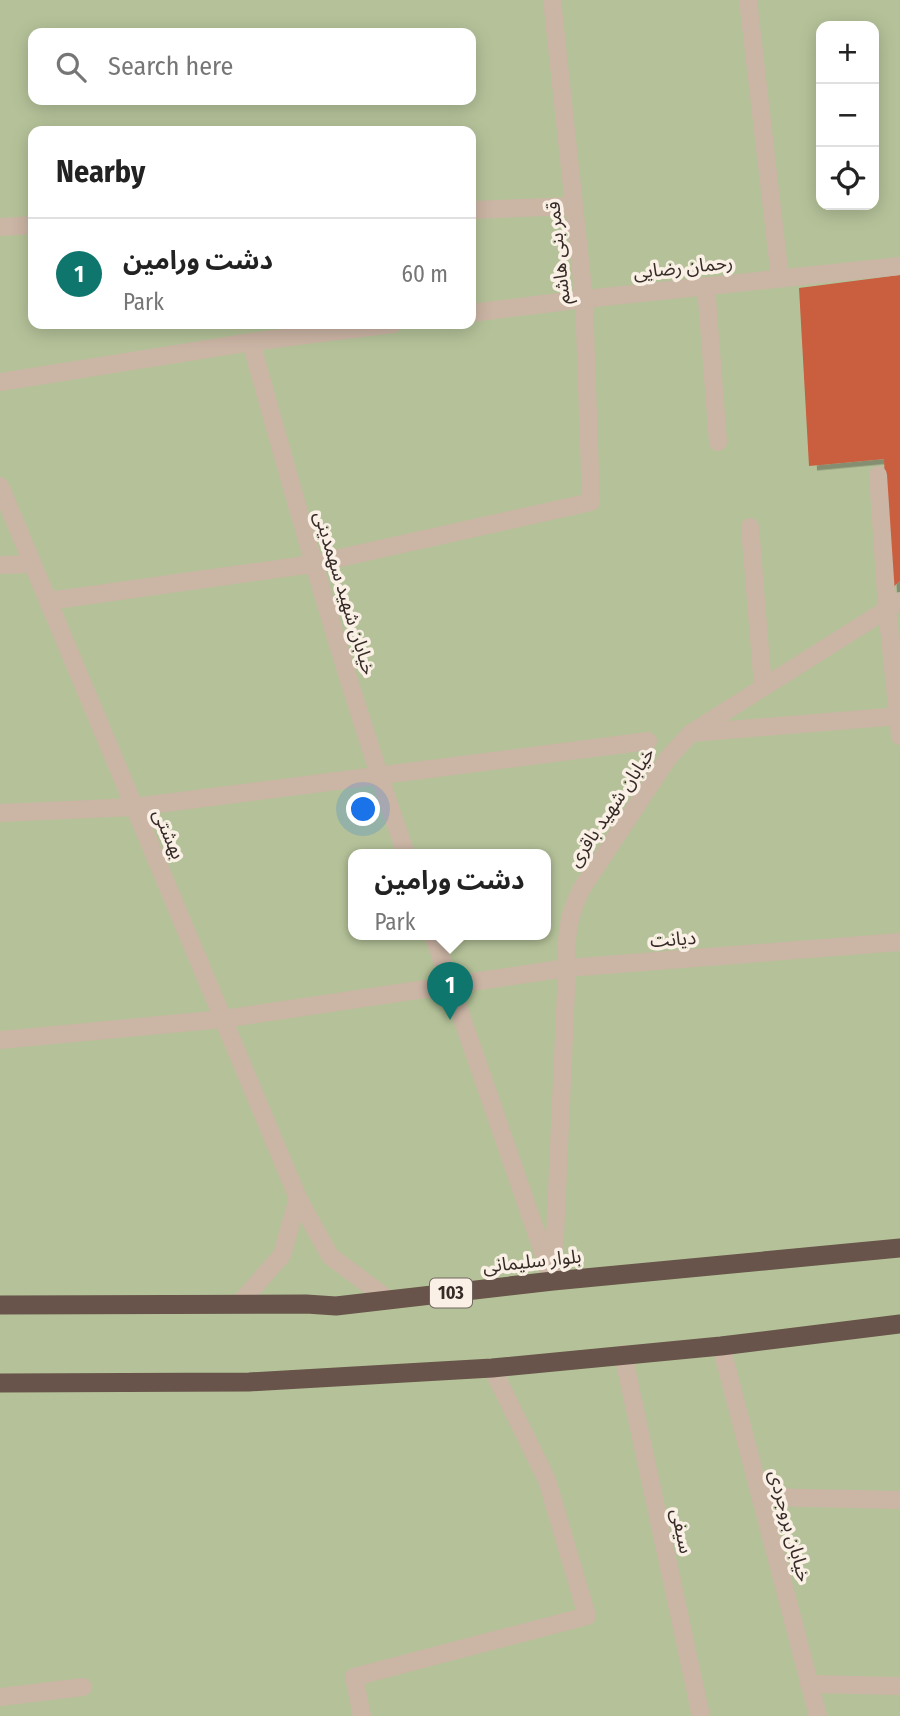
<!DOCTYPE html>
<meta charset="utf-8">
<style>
:root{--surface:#fff;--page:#f2f2f2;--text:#222;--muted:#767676;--line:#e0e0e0;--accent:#0f766e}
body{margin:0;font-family:"Fira Sans Condensed","Noto Sans Arabic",sans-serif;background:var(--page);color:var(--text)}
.controls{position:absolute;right:21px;top:21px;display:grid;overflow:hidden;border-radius:14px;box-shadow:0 4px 18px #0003}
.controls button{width:63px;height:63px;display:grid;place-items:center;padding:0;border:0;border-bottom:2px solid var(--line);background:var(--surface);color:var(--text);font:35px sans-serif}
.you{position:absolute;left:364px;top:810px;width:24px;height:24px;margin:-18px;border:5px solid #fff;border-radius:50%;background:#1a73e8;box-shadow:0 0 0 10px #1a73e833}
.badge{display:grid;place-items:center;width:46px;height:46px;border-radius:50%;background:var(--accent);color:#fff;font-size:23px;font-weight:700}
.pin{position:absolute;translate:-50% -58px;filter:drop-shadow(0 2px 4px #0008)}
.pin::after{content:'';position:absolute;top:37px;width:24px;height:21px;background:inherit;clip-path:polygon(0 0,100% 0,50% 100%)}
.popup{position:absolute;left:348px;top:849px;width:203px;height:91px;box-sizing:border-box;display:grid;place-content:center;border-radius:14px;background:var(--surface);filter:drop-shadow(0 2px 5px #0005);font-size:23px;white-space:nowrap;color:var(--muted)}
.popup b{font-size:26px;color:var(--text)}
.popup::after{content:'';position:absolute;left:50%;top:100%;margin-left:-14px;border:14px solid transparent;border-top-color:var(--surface)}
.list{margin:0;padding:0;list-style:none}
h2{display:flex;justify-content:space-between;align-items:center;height:91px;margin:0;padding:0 28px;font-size:30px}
h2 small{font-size:23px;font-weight:400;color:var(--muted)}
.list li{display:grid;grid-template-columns:46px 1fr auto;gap:21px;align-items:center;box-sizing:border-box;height:112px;padding:0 28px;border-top:2px solid var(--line)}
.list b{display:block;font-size:26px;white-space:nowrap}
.list p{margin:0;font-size:23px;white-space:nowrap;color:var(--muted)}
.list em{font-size:23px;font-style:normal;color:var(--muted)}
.icon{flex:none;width:38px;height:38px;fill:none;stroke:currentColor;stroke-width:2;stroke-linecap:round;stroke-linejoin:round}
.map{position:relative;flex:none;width:900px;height:1716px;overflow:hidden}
.search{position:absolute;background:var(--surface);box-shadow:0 4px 18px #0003;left:28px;top:28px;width:448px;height:77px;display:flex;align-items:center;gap:18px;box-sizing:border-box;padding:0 24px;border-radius:14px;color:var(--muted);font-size:26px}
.panel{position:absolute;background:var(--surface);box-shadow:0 4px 18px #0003;left:28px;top:126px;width:448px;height:203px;border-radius:14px}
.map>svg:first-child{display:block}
.green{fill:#b5c299;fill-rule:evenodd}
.building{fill:#ca5e40;filter:url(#shadow)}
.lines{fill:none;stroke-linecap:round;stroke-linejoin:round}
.minor{stroke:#cbb5a5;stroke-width:18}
.tertiary{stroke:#cbb5a5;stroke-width:18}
.trunk{stroke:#68544a;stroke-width:19}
.labels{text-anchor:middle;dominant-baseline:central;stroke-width:7;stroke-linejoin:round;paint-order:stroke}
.shield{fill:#faf0e6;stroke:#716660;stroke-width:2}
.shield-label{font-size:18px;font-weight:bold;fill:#362b27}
.street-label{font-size:19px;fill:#362b27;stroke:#faf0e6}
</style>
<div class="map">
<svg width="900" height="1716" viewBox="0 0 900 1716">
<defs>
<filter id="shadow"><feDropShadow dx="8" dy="4.5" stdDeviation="0" flood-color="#0004"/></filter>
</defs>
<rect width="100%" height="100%" fill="#f2e6da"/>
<!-- green -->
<path class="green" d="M0 0H900V1716H0ZM821 26H874V205H821ZM33 33H471V100H33ZM33 131H471V324H33ZM354 854H546V934H354Z"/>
<!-- building -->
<polygon class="building" points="900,275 900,581 889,591 884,459 809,466 799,288"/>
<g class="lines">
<!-- minor -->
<g class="minor">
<polyline points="748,0 780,278"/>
<polyline points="471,210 574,206"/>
<polyline points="0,227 33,225"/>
<polyline points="706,286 718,442"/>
<polyline points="471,313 584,299 900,266"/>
<path d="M251 342C299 514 347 685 406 854"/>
<polyline points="0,382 251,342 393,324"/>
<polyline points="878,475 887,609 900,736"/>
<polyline points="750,527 763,687"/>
<polyline points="0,565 33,564"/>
<polyline points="48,601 313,564 591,502 584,299 552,0"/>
<polyline points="691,733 900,716"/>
<polyline points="0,813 134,807 648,741"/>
<polyline points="433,934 553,1281"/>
<polyline points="0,1040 223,1019 567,968 900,942"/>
<polyline points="721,1346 818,1716"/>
<polyline points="623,1354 701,1716"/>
<polyline points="760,1497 900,1500"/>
<polyline points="809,1684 900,1686"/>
<polyline points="0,1697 83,1687"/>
<polyline points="362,1716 354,1677 587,1616 547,1480 492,1368"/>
</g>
<!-- tertiary -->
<g class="tertiary">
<polyline points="0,486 298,1198 330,1256 389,1300"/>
<path d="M553 1281 567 968C566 936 567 917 582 888L668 758 691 733 900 601"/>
<polyline points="239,1304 282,1255 298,1198"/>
</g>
<!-- trunk -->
<g class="trunk">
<polyline points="0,1305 306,1304 336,1306 553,1281 900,1248"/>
<polyline points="0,1383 249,1382 492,1368 721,1346 900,1324"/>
</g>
</g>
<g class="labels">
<!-- shield labels -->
<rect class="shield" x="430" y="1278.5" width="42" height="29" rx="5"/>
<g class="shield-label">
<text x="451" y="1293">103</text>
</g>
<!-- street labels -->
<g class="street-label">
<text transform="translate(558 253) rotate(-96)">قمر بنی هاشم</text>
<text transform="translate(683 267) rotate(-6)">رحمان رضایی</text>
<text transform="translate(345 593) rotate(73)">خیابان شهید سهمدینی</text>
<text transform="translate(611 807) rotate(-56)">خیابان شهید باقری</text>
<text transform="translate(169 834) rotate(67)">بهشتی</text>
<text transform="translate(673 939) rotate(-4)">دیانت</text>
<text transform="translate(532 1261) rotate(-6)">بلوار سلیمانی</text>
<text transform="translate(790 1526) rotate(75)">خیابان بروجردی</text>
<text transform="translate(682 1531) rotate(78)">سیفی</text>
</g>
</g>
</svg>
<div class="controls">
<button>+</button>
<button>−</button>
<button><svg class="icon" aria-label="locate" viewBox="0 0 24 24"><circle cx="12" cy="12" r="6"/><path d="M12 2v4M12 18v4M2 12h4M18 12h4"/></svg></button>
</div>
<div class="you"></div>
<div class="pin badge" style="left:450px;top:1020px">1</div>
<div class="popup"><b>دشت ورامین</b>Park</div>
<div class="search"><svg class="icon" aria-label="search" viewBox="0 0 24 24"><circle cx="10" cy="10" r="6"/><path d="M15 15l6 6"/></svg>Search here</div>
<section class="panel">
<h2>Nearby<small></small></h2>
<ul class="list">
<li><span class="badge">1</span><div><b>دشت ورامین</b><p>Park</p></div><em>60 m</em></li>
</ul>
</section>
</div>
